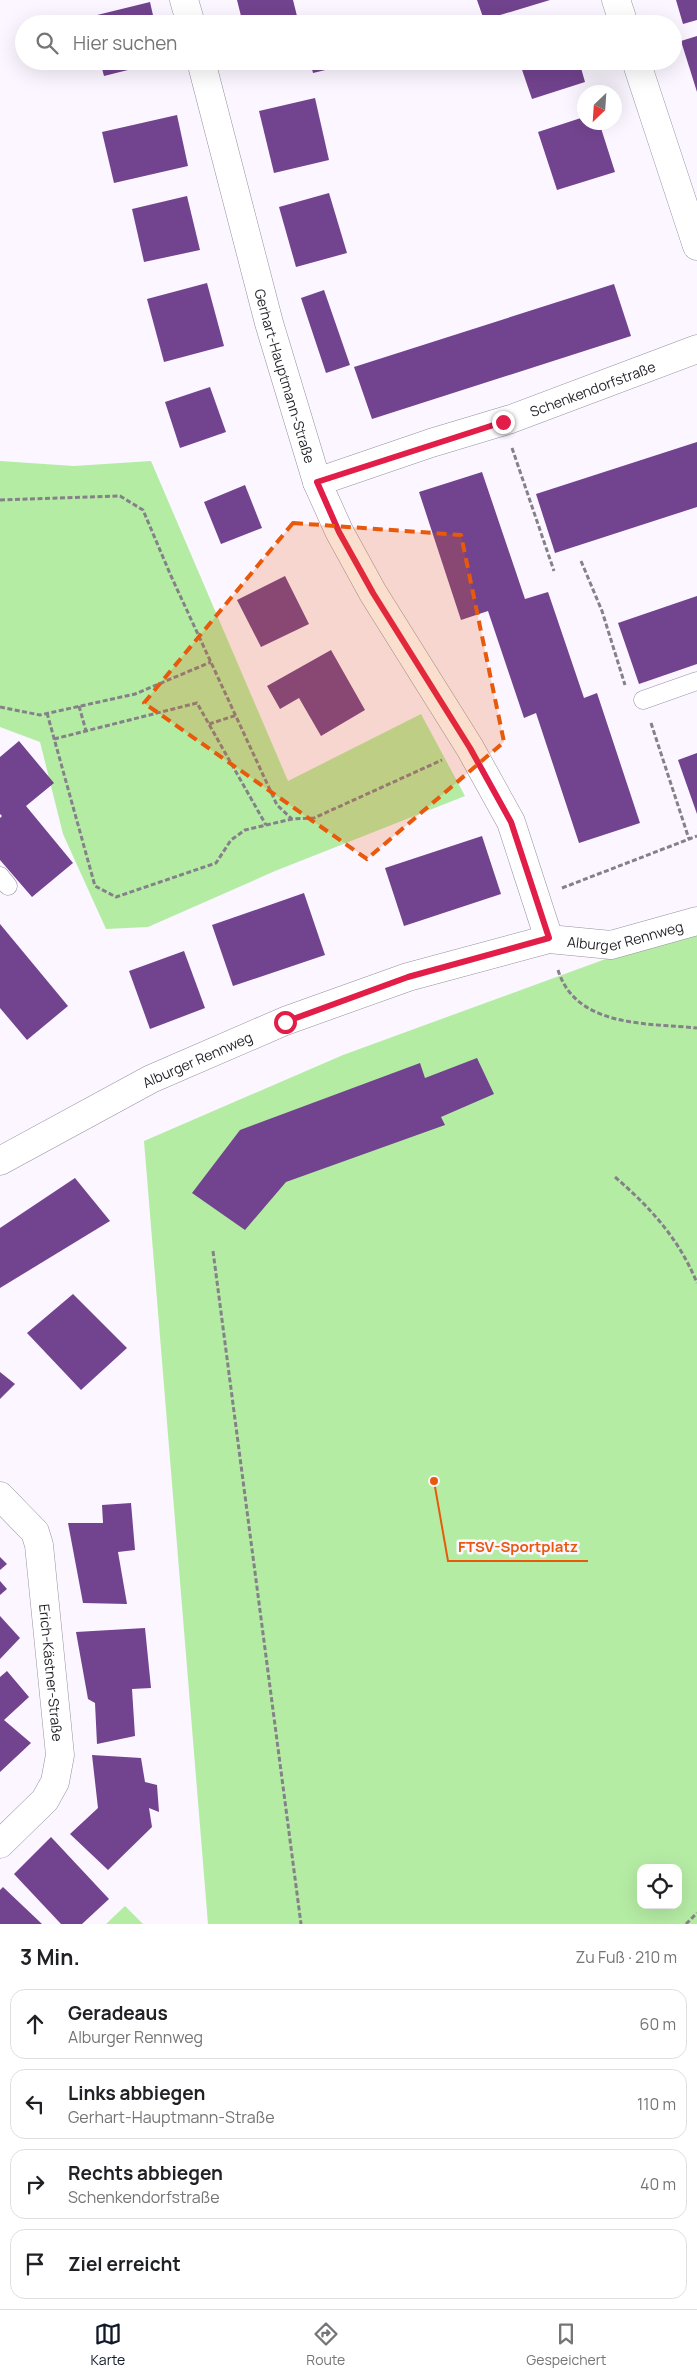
<!DOCTYPE html>
<html lang="de">
<meta charset="utf-8">
<style>
:root{--surface:#fff;--page:#f6f6f6;--text:#202124;--muted:#757577;--line:#e0e0e0;--accent:#111827}
body{margin:0;font-family:Manrope,sans-serif;background:var(--page);color:var(--text)}
.controls{position:absolute;right:15px;bottom:15px;display:grid;overflow:hidden;border-radius:10px;box-shadow:0 5px 20px #0002}
.controls button{width:45px;height:45px;display:grid;place-items:center;padding:0;border:0;border-bottom:1px solid var(--line);background:var(--surface);color:var(--text);font:25px sans-serif}
.compass{position:absolute;left:577px;top:85px;width:45px;height:45px;border-radius:50%;background:var(--surface);box-shadow:0 5px 20px #0002;rotate:205deg}
.stop{position:absolute;width:15px;height:15px;margin:-11px;border:4px solid #e11d48;border-radius:50%;background:#fff}
.stop.end{background:#e11d48;border-color:#fff;box-shadow:0 1px 5px #0008}
.list{margin:0;padding:0;list-style:none}
h2{display:flex;justify-content:space-between;align-items:center;height:65px;margin:0;padding:0 20px;font-size:21px}
h2 small{font-size:16px;font-weight:400;color:var(--muted)}
.list li{display:grid;grid-template-columns:32px 1fr auto;gap:15px;align-items:center;box-sizing:border-box;height:70px;margin:0 10px 10px;padding:0 10px;border:1px solid var(--line);border-radius:15px}
.list b{display:block;font-size:19px;white-space:nowrap}
.list p{margin:0;font-size:16px;white-space:nowrap;color:var(--muted)}
.list em{font-size:16px;font-style:normal;color:var(--muted)}
.icon{flex:none;width:28px;height:28px;fill:none;stroke:currentColor;stroke-width:2;stroke-linecap:round;stroke-linejoin:round}
.map{position:relative;flex:none;width:697px;height:1924px;overflow:hidden}
.search{position:absolute;background:var(--surface);box-shadow:0 5px 20px #0002;left:15px;right:15px;top:15px;height:55px;display:flex;align-items:center;gap:12px;box-sizing:border-box;padding:0 18px;border-radius:28px;color:var(--muted);font-size:19px}
.sheet{height:385px;background:var(--surface)}
nav{display:flex;justify-content:space-around;align-items:center;box-sizing:border-box;height:70px;border-top:1px solid var(--line);background:var(--surface);font-size:14px;color:var(--muted)}
nav a{display:grid;justify-items:center;gap:2px}
nav .on{color:var(--accent)}
.map>svg:first-child{display:block}
.green{fill:#b5eca4;fill-rule:evenodd}
.building{fill:#72438e}
.lines{fill:none;stroke-linecap:round;stroke-linejoin:round}
.service-casing{stroke:#98909e;stroke-width:19}
.minor-casing{stroke:#98909e;stroke-width:29}
.path{stroke:#858188;stroke-width:3;stroke-dasharray:5 2.5;stroke-linecap:butt}
.service{stroke:#fff;stroke-width:18}
.minor{stroke:#fff;stroke-width:28}
.route{stroke:#e11d48;stroke-width:6}
.marked{fill:#e8590c;fill-opacity:0.2;stroke:#e8590c;stroke-width:4;stroke-dasharray:10 6;stroke-linejoin:round}
.labels{text-anchor:middle;dominant-baseline:central;stroke-width:5;stroke-linejoin:round;paint-order:stroke}
.street-label{font-size:14px;fill:#211e24;stroke:#fbf6ff}
.leader{fill:none;stroke:#e8590c;stroke-width:2}
.callout-dot{fill:#e8590c;stroke:#fbf6ff;stroke-width:2}
.callout-label{font-size:15px;text-anchor:middle;font-weight:bold;fill:#e8590c;stroke:#fbf6ff;stroke-width:5;stroke-linejoin:round;paint-order:stroke}
</style>
<div class="map">
<svg width="697" height="1924" viewBox="0 0 697 1924">
<rect width="100%" height="100%" fill="#fbf6ff"/>
<!-- green -->
<g class="green">
<polygon points="0,461 74,466 151,461 288,781 421,714 465,796 275,871 148,927 106,929 63,834 40,742 0,727"/>
<path d="M697 931V1924H208L144 1141 343 1055 611 957ZM641 1868H678V1905H641Z"/>
<polygon points="125,1906 143,1924 106,1924"/>
</g>
<!-- building -->
<g class="building">
<polygon points="237,0 293,0 299,24 243,24"/>
<polygon points="477,0 550,0 484,20"/>
<polygon points="676,0 697,0 697,20 683,24"/>
<polygon points="150,2 155,24 90,24 89,17"/>
<polygon points="697,36 697,92 681,41"/>
<polygon points="100,61 159,61 160,62 104,76"/>
<polygon points="310,61 349,61 350,64 313,73"/>
<polygon points="519,61 579,61 585,82 532,99"/>
<polygon points="315,98 329,160 274,173 259,111"/>
<polygon points="177,115 188,166 114,183 102,132"/>
<polygon points="584,117 584,122 599,122 615,172 557,190 538,132"/>
<polygon points="329,193 347,253 296,267 279,207"/>
<polygon points="187,196 200,250 144,262 132,209"/>
<polygon points="207,283 224,346 164,362 147,299"/>
<polygon points="614,284 631,336 372,419 354,367"/>
<polygon points="324,290 350,365 326,373 301,298"/>
<polygon points="210,387 226,432 180,448 165,402"/>
<polygon points="697,442 697,507 555,553 536,494"/>
<polygon points="482,472 525,599 548,592 584,698 597,693 640,823 579,843 536,713 524,718 488,611 461,620 419,492"/>
<polygon points="245,485 262,528 221,544 204,502"/>
<polygon points="285,576 309,624 261,647 237,600"/>
<polygon points="697,596 697,664 639,684 618,623"/>
<polygon points="331,650 365,710 321,736 299,698 280,709 267,686"/>
<polygon points="19,741 54,783 26,806 73,863 32,897 0,860 0,818 2,816 0,814 0,757"/>
<polygon points="697,753 697,814 678,760"/>
<polygon points="482,836 501,894 404,926 385,868"/>
<polygon points="304,893 325,955 233,986 212,925"/>
<polygon points="0,924 68,1006 27,1040 0,1008"/>
<polygon points="184,951 205,1008 150,1029 129,971"/>
<polygon points="477,1058 494,1094 441,1117 445,1125 286,1182 245,1230 192,1193 240,1130 420,1063 425,1078"/>
<polygon points="75,1178 110,1221 0,1288 0,1228"/>
<polygon points="73,1294 127,1348 81,1390 27,1333"/>
<polygon points="0,1372 15,1384 0,1399"/>
<polygon points="131,1503 135,1550 118,1552 127,1604 83,1603 68,1523 103,1523 102,1505"/>
<polygon points="0,1557 7,1564 0,1570"/>
<polygon points="0,1581 7,1589 0,1595"/>
<polygon points="0,1616 20,1638 0,1659"/>
<polygon points="145,1628 151,1688 132,1689 135,1736 97,1744 95,1703 88,1699 76,1632"/>
<polygon points="7,1671 29,1697 4,1720 31,1743 0,1772 0,1677"/>
<polygon points="92,1755 141,1758 145,1782 157,1785 159,1812 149,1808 152,1827 108,1870 70,1834 98,1808"/>
<polygon points="51,1837 109,1899 82,1924 61,1924 14,1874"/>
<polygon points="3,1887 42,1924 0,1924 0,1890"/>
</g>
<g class="lines">
<!-- service casing -->
<g class="service-casing">
<g id="service">
<polyline points="643,700 697,681"/>
<polyline points="0,876 8,886"/>
</g>
</g>
<!-- minor casing -->
<g class="minor-casing">
<g id="minor">
<polyline points="184,0 191,24"/>
<polyline points="616,0 624,24"/>
<path id="s1" d="M201 61 269 323 317 482 339 531 373 593 470 748 511 822 549 939"/>
<polyline points="636,61 697,246"/>
<path id="s2" d="M317 482 431 443 511 419 697 349"/>
<path id="s3" d="M0 1161 151 1079 285 1021 408 977 549 939 611 945 697 921"/>
<path id="s4" d="M0 1496 35 1532 39 1545 60 1755 55 1782 45 1800 0 1844"/>
</g>
</g>
<!-- path -->
<g class="path">
<polyline points="512,448 554,571"/>
<polyline points="0,500 120,496 143,510 171,576 277,805 292,819 314,818 442,760"/>
<polyline points="581,561 602,611 625,685"/>
<polyline points="79,706 86,731"/>
<polyline points="0,707 40,715 135,694 211,662"/>
<polyline points="47,713 95,886 116,897 216,863 231,840 245,830 292,819"/>
<polyline points="651,723 689,839"/>
<polyline points="209,724 237,715"/>
<polyline points="54,739 197,703 266,825"/>
<polyline points="562,888 697,836"/>
<path d="M558 970C576 1028 648 1023 697 1028"/>
<path d="M615 1177C651 1208 679 1239 697 1283"/>
<polyline points="213,1251 301,1924"/>
<polyline points="686,1924 697,1913"/>
</g>
<!-- service -->
<use href="#service" class="service"/>
<!-- minor -->
<use href="#minor" class="minor"/>
</g>
<g class="lines">
<!-- route -->
<polyline class="route" points="285,1022 408,977 549,938 511,822 470,748 373,593 339,532 317,482 503,422"/>
</g>
<!-- marked area -->
<path class="marked" d="M293 523 461 535 504 742 367 859 144 703Z"/>
<g class="labels">
<!-- street labels -->
<g class="street-label">
<text stroke="none"><textPath href="#s1" startOffset="326">Gerhart-Hauptmann-Straße</textPath></text>
<text stroke="none"><textPath href="#s2" startOffset="291">Schenkendorfstraße</textPath></text>
<text stroke="none"><textPath href="#s3" startOffset="672">Alburger Rennweg</textPath></text>
<text stroke="none"><textPath href="#s3" startOffset="222">Alburger Rennweg</textPath></text>
<text stroke="none"><textPath href="#s4" startOffset="192">Erich-Kästner-Straße</textPath></text>
</g>
</g>
<!-- callouts -->
<path class="leader" d="M434 1481L448 1561H588"/>
<circle class="callout-dot" cx="434" cy="1481" r="5"/>
<g class="callout-label">
<text x="518" y="1552">FTSV-Sportplatz</text>
</g>
</svg>
<div class="controls">
<button><svg class="icon" aria-label="locate" viewBox="0 0 24 24"><circle cx="12" cy="12" r="6"/><path d="M12 2v4M12 18v4M2 12h4M18 12h4"/></svg></button>
</div>
<svg class="compass" viewBox="-18 -18 36 36"><path d="M0-13l5 13h-10z" fill="#e53935"/><path d="M0 13l5-13h-10z" fill="#757577"/></svg>
<div class="stop" style="left:285px;top:1022px"></div>
<div class="stop end" style="left:503px;top:422px"></div>
<div class="search"><svg class="icon" aria-label="search" viewBox="0 0 24 24"><circle cx="10" cy="10" r="6"/><path d="M15 15l6 6"/></svg>Hier suchen</div>
</div>
<section class="sheet">
<h2>3 Min.<small>Zu Fuß · 210 m</small></h2>
<ul class="list">
<li><svg class="icon" aria-label="ahead" viewBox="0 0 24 24"><path d="M12 20V5M6 11l6-6 6 6"/></svg><div><b>Geradeaus</b><p>Alburger Rennweg</p></div><em>60 m</em></li>
<li><svg class="icon" aria-label="left" viewBox="0 0 24 24"><path d="M17 20v-9H6M10 6l-5 5 5 5"/></svg><div><b>Links abbiegen</b><p>Gerhart-Hauptmann-Straße</p></div><em>110 m</em></li>
<li><svg class="icon" aria-label="right" viewBox="0 0 24 24"><path d="M7 20v-9h11M14 6l5 5-5 5"/></svg><div><b>Rechts abbiegen</b><p>Schenkendorfstraße</p></div><em>40 m</em></li>
<li><svg class="icon" aria-label="arrive" viewBox="0 0 24 24"><path d="M6 21V4h12l-3 4 3 4H6"/></svg><div><b>Ziel erreicht</b></div></li>
</ul>
</section>
<nav>
<a class="on"><svg class="icon" aria-label="map" viewBox="0 0 24 24"><path d="M3 6l6-2 6 2 6-2v14l-6 2-6-2-6 2zM9 4v14M15 6v14"/></svg>Karte</a>
<a><svg class="icon" aria-label="directions" viewBox="0 0 24 24"><path d="M12 3l9 9-9 9-9-9zM9 14v-3h6M13 9l2 2-2 2"/></svg>Route</a>
<a><svg class="icon" aria-label="saved" viewBox="0 0 24 24"><path d="M7 4h10v16l-5-4-5 4z"/></svg>Gespeichert</a>
</nav>
